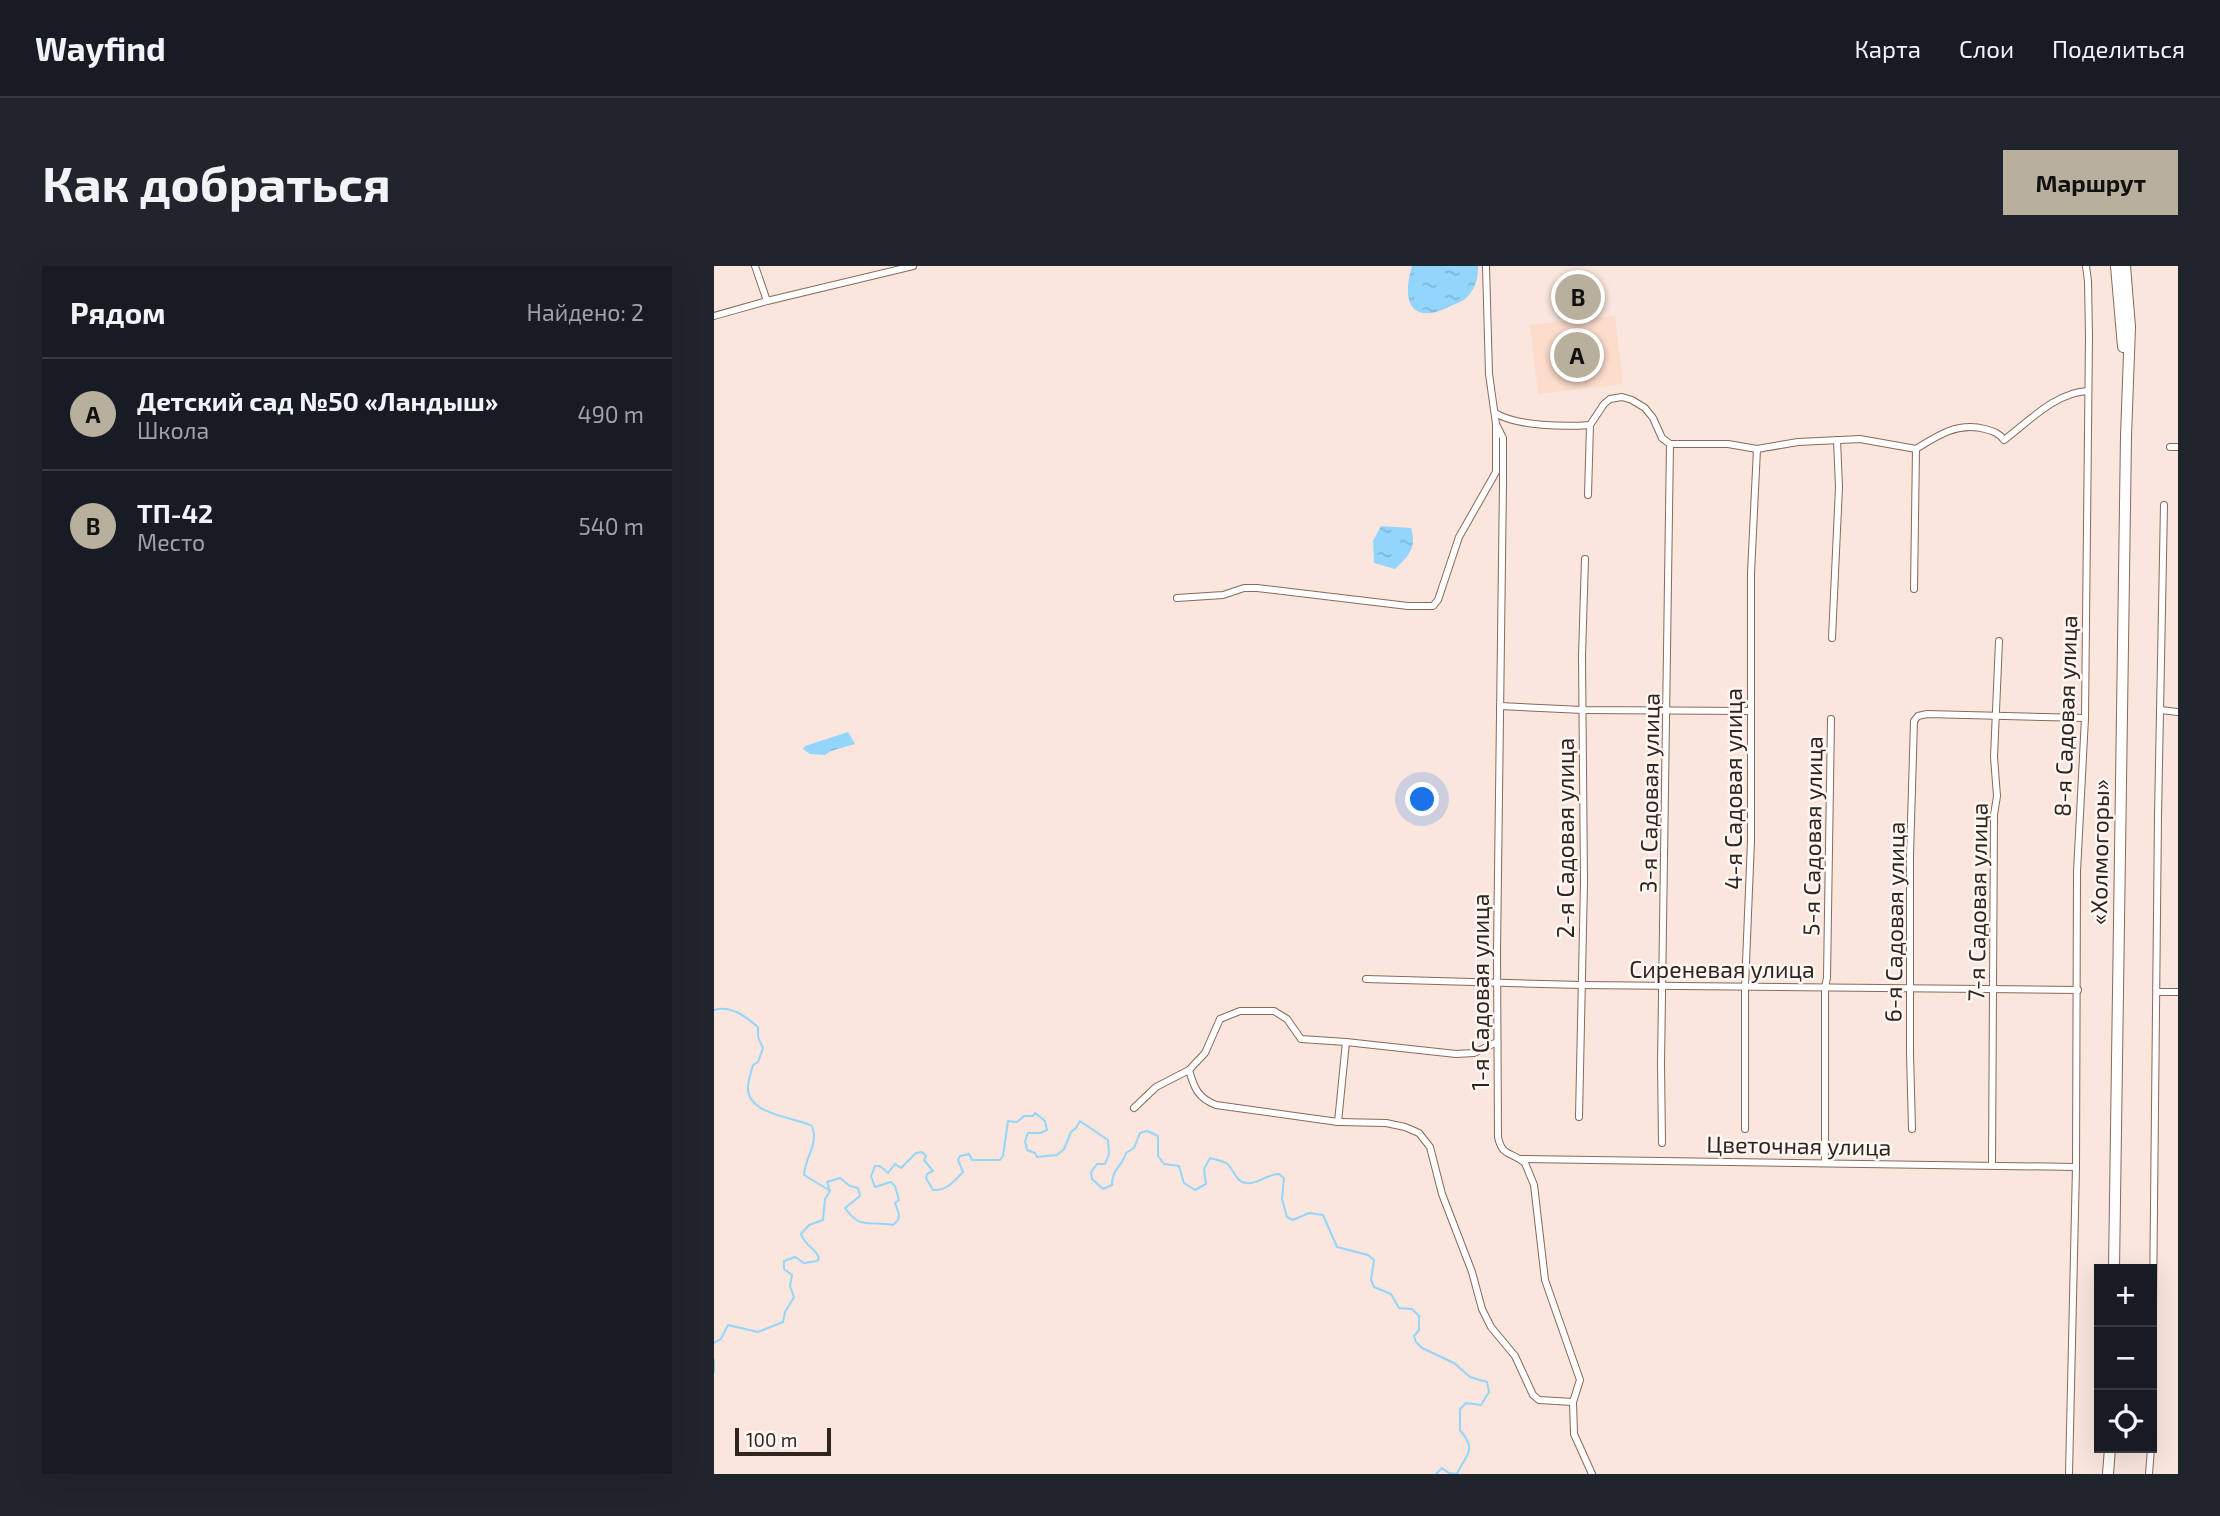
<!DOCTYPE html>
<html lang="ru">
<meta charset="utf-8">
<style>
:root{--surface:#171b24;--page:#20242c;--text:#f1f3f6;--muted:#9ea1a6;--line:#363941;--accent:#b8b09c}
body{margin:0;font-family:"Exo 2",sans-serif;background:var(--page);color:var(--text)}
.controls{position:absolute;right:21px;bottom:21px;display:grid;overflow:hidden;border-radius:0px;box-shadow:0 7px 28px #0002}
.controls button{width:63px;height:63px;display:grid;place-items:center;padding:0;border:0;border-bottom:2px solid var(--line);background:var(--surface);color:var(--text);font:35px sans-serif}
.scale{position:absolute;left:21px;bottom:18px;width:96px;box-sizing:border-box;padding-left:7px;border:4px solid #30241e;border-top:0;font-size:19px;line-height:24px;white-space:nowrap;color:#30241e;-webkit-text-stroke:5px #fef7f3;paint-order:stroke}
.you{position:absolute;left:709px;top:534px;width:24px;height:24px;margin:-18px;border:5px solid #fff;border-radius:50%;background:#1a73e8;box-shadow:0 0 0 10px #1a73e833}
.badge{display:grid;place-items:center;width:46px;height:46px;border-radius:50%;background:var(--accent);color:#111;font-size:23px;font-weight:700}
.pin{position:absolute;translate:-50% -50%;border:4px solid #fff;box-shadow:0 2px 7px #0006}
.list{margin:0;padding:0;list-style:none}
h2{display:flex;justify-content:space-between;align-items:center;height:91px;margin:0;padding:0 28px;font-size:30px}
h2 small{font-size:23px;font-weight:400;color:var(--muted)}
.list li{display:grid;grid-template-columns:46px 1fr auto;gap:21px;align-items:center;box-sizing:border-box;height:112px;padding:0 28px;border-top:2px solid var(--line)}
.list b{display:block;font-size:26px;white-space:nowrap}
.list p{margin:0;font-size:23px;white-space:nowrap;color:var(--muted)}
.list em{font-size:23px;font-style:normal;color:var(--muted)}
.icon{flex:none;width:38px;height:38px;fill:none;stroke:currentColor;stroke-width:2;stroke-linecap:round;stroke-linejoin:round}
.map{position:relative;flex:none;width:1464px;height:1208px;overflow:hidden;border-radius:0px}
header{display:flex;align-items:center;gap:42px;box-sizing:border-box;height:98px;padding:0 35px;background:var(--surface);border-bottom:2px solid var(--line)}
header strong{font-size:33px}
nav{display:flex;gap:38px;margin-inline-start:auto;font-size:24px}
.intro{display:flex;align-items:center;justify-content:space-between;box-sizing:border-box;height:168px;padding:0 42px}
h1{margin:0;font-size:49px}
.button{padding:18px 32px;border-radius:0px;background:var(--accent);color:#111;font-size:24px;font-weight:700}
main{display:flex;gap:42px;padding:0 42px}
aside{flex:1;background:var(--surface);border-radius:0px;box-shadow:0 7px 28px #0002}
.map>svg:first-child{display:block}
.built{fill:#fcdccb}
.water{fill:url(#water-ripples)}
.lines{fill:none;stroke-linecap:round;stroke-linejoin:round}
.stream{stroke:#93d5fd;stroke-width:2}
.minor-casing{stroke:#876a5c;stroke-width:8}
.trunk-casing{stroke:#876a5c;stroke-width:12}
.minor{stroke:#fff;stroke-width:6}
.trunk{stroke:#fff;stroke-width:10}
.labels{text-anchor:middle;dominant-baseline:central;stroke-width:5;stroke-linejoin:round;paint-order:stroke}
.street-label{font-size:23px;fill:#30241e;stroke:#fef7f3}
</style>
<header>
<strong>Wayfind</strong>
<nav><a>Карта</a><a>Слои</a><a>Поделиться</a></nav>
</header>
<div class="intro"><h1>Как добраться</h1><a class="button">Маршрут</a></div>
<main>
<aside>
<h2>Рядом<small>Найдено: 2</small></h2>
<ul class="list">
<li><span class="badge">A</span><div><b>Детский сад №50 «Ландыш»</b><p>Школа</p></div><em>490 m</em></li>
<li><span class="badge">B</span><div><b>ТП-42</b><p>Место</p></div><em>540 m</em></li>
</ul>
</aside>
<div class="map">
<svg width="1464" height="1208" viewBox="0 0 1464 1208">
<defs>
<pattern id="water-ripples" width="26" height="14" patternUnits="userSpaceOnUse" patternTransform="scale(1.75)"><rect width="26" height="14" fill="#93d5fd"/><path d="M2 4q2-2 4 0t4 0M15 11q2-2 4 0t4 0" fill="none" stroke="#7fb7d8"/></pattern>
</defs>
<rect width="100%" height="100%" fill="#fae6dc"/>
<!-- built -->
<polygon class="built" points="901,50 909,118 824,128 816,59"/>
<!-- water -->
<g class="water">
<path d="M698 0H764C764 9 763 18 757 26 752 35 743 37 735 41 695 60 688 33 698 0Z"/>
<path d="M667 260 697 262C703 281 695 290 681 303L660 297 659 275Z"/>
<polygon points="134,466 141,478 117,485 111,489 96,488 89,483 91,480"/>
</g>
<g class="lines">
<!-- stream -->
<g class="stream">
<path d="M0 744C17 739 31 750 44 761V771L49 782 44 796 39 799C37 806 34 815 34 821 32 849 82 851 98 860 105 878 91 891 90 909L115 924"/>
<path d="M0 1077 7 1073 14 1059 44 1066 69 1056 71 1046 80 1031 76 1020 78 1009 70 1003V995L81 991 90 997 103 995 105 993C103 982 92 982 87 968L95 959 109 954 111 933 116 925 113 916 126 912 136 920 144 922 146 930 131 942C147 965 156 954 179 959L184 954 185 948 181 937 185 934 181 920 177 916 161 921 157 910 161 900H166L174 907 181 898 187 902 202 887 208 886 212 890 210 894 219 905 213 908 212 912 219 924C233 925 239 916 249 906L244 894 246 890 255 888 258 894H286L289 890 294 855 303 856 310 850H319L321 847 331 855 333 864 327 867H314L311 875 313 884 321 887 323 891 343 889 350 883 357 866 362 862 366 855 394 874 395 888 391 898H383L377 906 378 913 389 923 398 919C398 902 408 901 412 887L420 882 426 867 433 865 444 870V890L450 898 465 900 470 917 481 924 492 918 490 903 496 892C500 893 509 895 512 897 520 902 521 916 532 917 544 919 552 908 565 908L570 912 568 933 573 951 579 954 595 947 609 949 623 981 654 989 660 994 657 1014 660 1021 677 1028 685 1042 698 1043 705 1050V1064L700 1070 702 1076 708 1082 740 1097 756 1111 773 1116 775 1126 767 1139 752 1137 746 1143V1164C764 1186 752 1187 743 1208L735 1207 728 1202 722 1208"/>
<polyline points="0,1094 0,1106"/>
</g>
<!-- minor casing -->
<g class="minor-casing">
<g id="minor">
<polyline points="41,0 53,35"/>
<path d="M772 0 775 108 782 158 789 172V216L783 685 784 871C788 891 797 885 811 897L820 919 831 1014 866 1114 859 1136 860 1168 878 1208"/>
<polyline points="0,50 53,35 199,0"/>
<path d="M783 148C804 160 851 161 876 159L890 138 896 133 908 131 918 134 931 142 939 152 948 172 956 178H1014L1043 183 1084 176 1146 173 1202 183C1224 169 1244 156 1271 163 1279 165 1285 167 1290 174 1314 156 1342 126 1374 125"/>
<polyline points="1456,181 1464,181"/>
<polyline points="874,229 876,159"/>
<polyline points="1200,323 1202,183"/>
<polyline points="463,332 509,329 530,322 543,322 694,340 719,340 724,334 745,271 782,206 782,160"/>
<polyline points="1118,372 1125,221 1123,174"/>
<polyline points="786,440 869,444 1036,445"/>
<polyline points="1446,444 1464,446"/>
<polyline points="652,713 867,719 1364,724"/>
<polyline points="1443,726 1464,726"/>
<path d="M475 804C480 822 484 832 502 839L624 856 632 776"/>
<polyline points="420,842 442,821 475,804 491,787 506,753 526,745 560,745 573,753 587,773 632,776 742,788 760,787 783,776"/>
<polyline points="865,851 870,616 868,390 871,293"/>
<polyline points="624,856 672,857 691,861 705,867 716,881 728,928 758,1006 768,1043 777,1061 801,1090 819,1129 825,1134 859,1136"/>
<polyline points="1031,863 1031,721 1037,575 1037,307 1043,183"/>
<polyline points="1198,863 1196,787 1196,589 1200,455 1204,450 1213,448 1371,452"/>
<polyline points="948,877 947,798 956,178"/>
<polyline points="807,893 1362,901"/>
<polyline points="1111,897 1111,721 1113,712 1117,453"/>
<polyline points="1278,898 1280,549 1283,530 1280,491 1285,375"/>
<polyline points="1438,1136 1444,550 1450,239"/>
<polyline points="1355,1208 1362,901 1363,606 1371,452 1375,70 1374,15 1372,0"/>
<polyline points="1435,1208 1437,1182"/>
</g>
</g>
<!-- trunk casing -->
<g class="trunk-casing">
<g id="trunk">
<polyline points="1402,0 1409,81"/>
<polyline points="1400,1003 1412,170 1416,61 1411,0"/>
<polyline points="1394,1208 1396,1182"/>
</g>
</g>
<!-- minor -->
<use href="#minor" class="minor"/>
<!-- trunk -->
<use href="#trunk" class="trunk"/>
</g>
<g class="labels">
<!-- street labels -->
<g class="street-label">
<text transform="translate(1351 450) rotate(-88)">8-я Садовая улица</text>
<text transform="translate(1019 523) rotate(-90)">4-я Садовая улица</text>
<text transform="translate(935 527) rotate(-89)">3-я Садовая улица</text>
<text transform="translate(1098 570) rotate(-89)">5-я Садовая улица</text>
<text transform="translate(851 572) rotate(-90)">2-я Садовая улица</text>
<text transform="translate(1385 586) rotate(-89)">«Холмогоры»</text>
<text transform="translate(1263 636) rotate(-89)">7-я Садовая улица</text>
<text transform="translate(1180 656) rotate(-89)">6-я Садовая улица</text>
<text x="1008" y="703">Сиреневая улица</text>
<text transform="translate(766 726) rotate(-90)">1-я Садовая улица</text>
<text transform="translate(1085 879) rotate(1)">Цветочная улица</text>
</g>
</g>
</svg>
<div class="controls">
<button>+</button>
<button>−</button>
<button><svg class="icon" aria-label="locate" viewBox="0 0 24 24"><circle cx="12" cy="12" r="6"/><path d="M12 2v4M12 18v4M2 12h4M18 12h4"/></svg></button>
</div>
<div class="scale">100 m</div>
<div class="you"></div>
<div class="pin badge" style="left:863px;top:89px">A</div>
<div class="pin badge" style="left:864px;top:31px">B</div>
</div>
</main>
